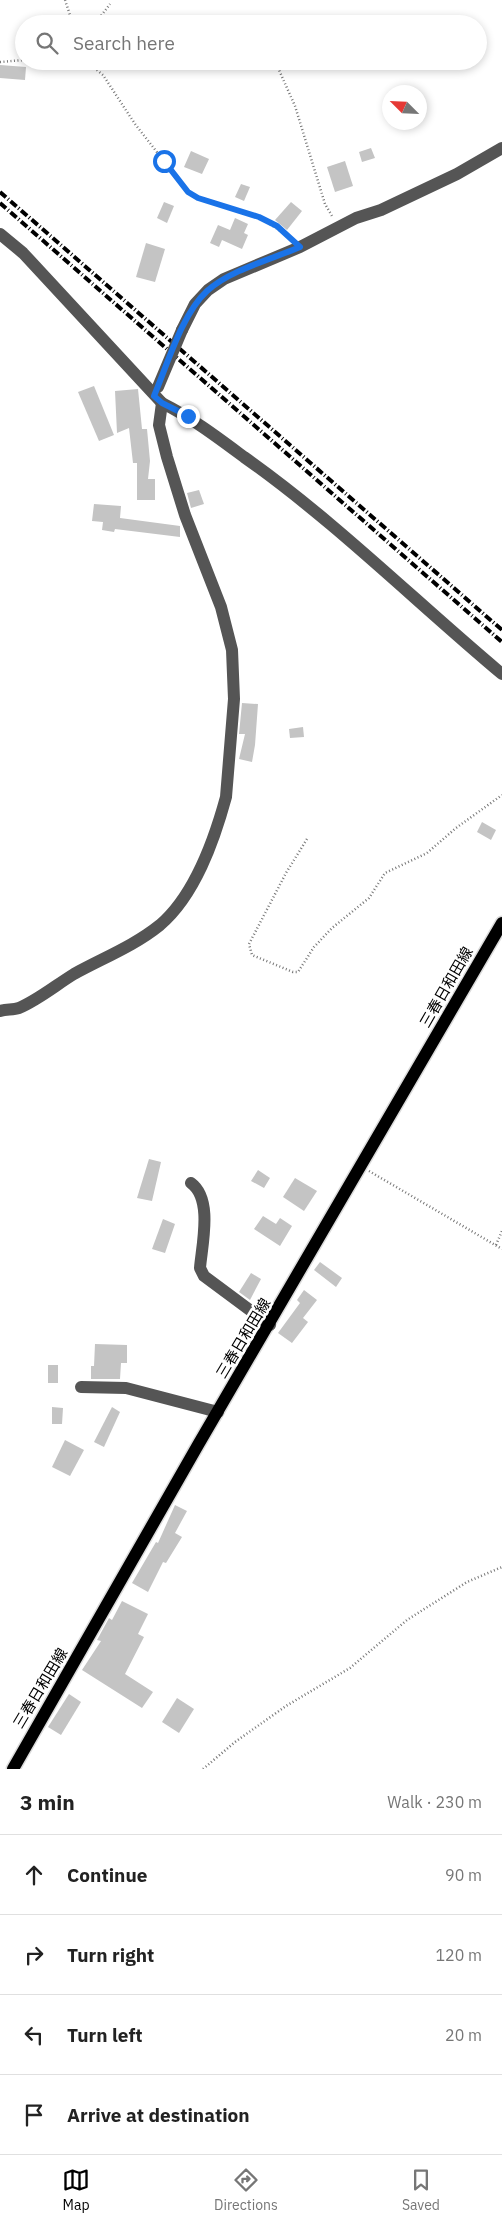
<!DOCTYPE html>
<meta charset="utf-8">
<style>
:root{--surface:#fff;--page:#f2f2f2;--text:#222;--muted:#767676;--line:#e0e0e0;--accent:#000}
body{margin:0;font-family:"IBM Plex Sans","Noto Sans JP",sans-serif;background:var(--page);color:var(--text)}
.compass{position:absolute;left:382px;top:85px;width:45px;height:45px;border-radius:50%;background:var(--surface);box-shadow:0 2px 8px #0003;rotate:294deg}
.stop{position:absolute;width:15px;height:15px;margin:-11px;border:4px solid #1a73e8;border-radius:50%;background:#fff}
.stop.end{background:#1a73e8;border-color:#fff;box-shadow:0 1px 5px #0008}
.list{margin:0;padding:0;list-style:none}
h2{display:flex;justify-content:space-between;align-items:center;height:65px;margin:0;padding:0 20px;font-size:21px}
h2 small{font-size:16px;font-weight:400;color:var(--muted)}
.list li{display:grid;grid-template-columns:32px 1fr auto;gap:15px;align-items:center;box-sizing:border-box;height:80px;padding:0 20px;border-top:1px solid var(--line)}
.list b{display:block;font-size:19px;white-space:nowrap}
.list em{font-size:16px;font-style:normal;color:var(--muted)}
.icon{flex:none;width:28px;height:28px;fill:none;stroke:currentColor;stroke-width:2;stroke-linecap:round;stroke-linejoin:round}
.map{position:relative;flex:none;width:502px;height:1769px;overflow:hidden}
.search{position:absolute;background:var(--surface);box-shadow:0 2px 8px #0003;left:15px;right:15px;top:15px;height:55px;display:flex;align-items:center;gap:12px;box-sizing:border-box;padding:0 18px;border-radius:28px;color:var(--muted);font-size:19px}
.sheet{height:385px;background:var(--surface)}
nav{display:flex;justify-content:space-around;align-items:center;box-sizing:border-box;height:70px;border-top:1px solid var(--line);background:var(--surface);font-size:14px;color:var(--muted)}
nav a{display:grid;justify-items:center;gap:2px}
nav .on{color:var(--accent)}
.map>svg:first-child{display:block}
.building{fill:#c4c4c4}
.lines{fill:none;stroke-linecap:round;stroke-linejoin:round}
.major-casing{stroke:#dbdbdb;stroke-width:15}
.path{stroke:#777;stroke-width:2.5;stroke-dasharray:1 2.5;stroke-linecap:butt}
.minor{stroke:#555;stroke-width:12}
.major{stroke:#000;stroke-width:12}
.rail{stroke:#000;stroke-width:4;stroke-dasharray:8 2.5 1 2.5;stroke-linecap:butt}
.minor-bridge{stroke:#555;stroke-width:12}
.route{stroke:#1a73e8;stroke-width:6}
.labels{text-anchor:middle;dominant-baseline:central;stroke-width:5;stroke-linejoin:round;paint-order:stroke}
.street-label{font-size:15px;fill:#000;stroke:#fff}
</style>
<div class="map">
<svg width="502" height="1769" viewBox="0 0 502 1769">
<rect width="100%" height="100%" fill="#fff"/>
<!-- building -->
<g class="building">
<polygon points="0,65 26,67 25,80 0,78"/>
<polygon points="371,148 375,158 362,162 359,152"/>
<polygon points="191,151 209,159 202,174 184,167"/>
<polygon points="345,161 353,186 335,192 327,167"/>
<polygon points="241,184 250,187 244,201 235,197"/>
<polygon points="164,202 174,206 167,223 157,218"/>
<polygon points="291,202 302,211 287,230 275,220"/>
<polygon points="235,218 248,224 244,233 248,235 242,249 222,240 219,247 210,243 218,225 230,230"/>
<polygon points="146,243 165,249 155,282 136,277"/>
<polygon points="94,386 114,435 99,441 78,392"/>
<polygon points="138,389 142,429 147,429 150,461 148,479 155,479 155,500 137,500 137,463 133,463 129,428 117,433 115,391"/>
<polygon points="199,490 204,504 191,508 187,493"/>
<polygon points="94,504 121,506 120,518 180,526 180,537 115,529 114,532 102,530 103,522 92,521"/>
<polygon points="242,703 258,704 255,745 252,762 239,759 245,734 239,734"/>
<polygon points="303,727 304,737 290,738 289,729"/>
<polygon points="482,822 496,830 491,840 477,832"/>
<polygon points="149,1159 161,1162 152,1201 137,1198"/>
<polygon points="258,1170 270,1178 264,1188 251,1181"/>
<polygon points="295,1178 317,1191 304,1211 283,1197"/>
<polygon points="263,1216 276,1224 280,1218 292,1226 280,1246 254,1229"/>
<polygon points="163,1219 175,1224 165,1253 152,1249"/>
<polygon points="320,1262 342,1278 336,1287 314,1270"/>
<polygon points="251,1273 261,1279 250,1300 239,1292"/>
<polygon points="304,1290 317,1300 303,1318 308,1322 292,1343 278,1333 300,1303 297,1300"/>
<polygon points="95,1344 127,1345 127,1363 121,1363 120,1379 91,1379 91,1366 94,1366"/>
<rect x="48" y="1365" width="10" height="18"/>
<polygon points="52,1407 63,1408 62,1424 52,1424"/>
<polygon points="112,1407 120,1412 104,1447 94,1442"/>
<polygon points="65,1440 84,1450 70,1476 52,1467"/>
<polygon points="175,1505 187,1511 175,1533 182,1537 166,1563 163,1562 148,1592 132,1583 156,1542 158,1543"/>
<polygon points="122,1601 148,1614 138,1634 144,1637 125,1674 153,1692 142,1708 82,1670 101,1641 97,1640 109,1618 112,1620"/>
<polygon points="69,1694 81,1702 61,1735 48,1727"/>
<polygon points="177,1698 194,1709 179,1733 162,1722"/>
</g>
<g class="lines">
<!-- major casing -->
<g class="major-casing">
<polyline id="major" points="13,1769 198,1445 502,923"/>
</g>
<!-- path -->
<g class="path">
<polyline points="65,0 73,24"/>
<polyline points="95,24 110,4"/>
<polyline points="86,61 103,75 135,124 188,192 198,198 259,217 290,237"/>
<polyline points="275,61 295,106 325,204 332,216"/>
<polyline points="0,62 24,60"/>
<polyline points="307,839 286,873 249,944 252,955 293,972 298,972 314,947 332,928 369,898 385,873 427,853 456,828 502,795"/>
<polyline points="369,1171 502,1249"/>
<polyline points="496,1245 502,1231"/>
<polyline points="203,1769 235,1742 286,1706 350,1668 407,1620 467,1582 502,1567"/>
</g>
<!-- minor -->
<g class="minor">
<path d="M0 234 23 253 162 403C192 418 217 437 244 457 336 522 416 602 502 674"/>
<polyline points="182,330 195,304 208,290 224,279 300,247 356,218 381,210 457,174 502,148"/>
<path d="M0 1011C6 1009 13 1010 19 1008 38 1000 56 985 74 974 103 958 134 946 160 925 195 895 214 841 226 797L234 699 232 650 221 607 185 515 167 457 159 425 162 403"/>
<path d="M191 1183C213 1199 202 1244 200 1268L204 1276 270 1325"/>
<polyline points="81,1387 126,1388 218,1412"/>
</g>
<!-- major -->
<use href="#major" class="major"/>
<!-- rail -->
<g class="rail">
<polyline points="0,192 502,630"/>
<polyline points="0,203 502,642"/>
</g>
<!-- minor-bridge -->
<polyline class="minor-bridge" points="158,387 182,330"/>
</g>
<g class="lines">
<!-- route -->
<path class="route" d="M164 161 188 192 198 198 259 217 277 226 300 247C272 259 230 270 207 291 182 314 168 363 154 396L162 403 188 416"/>
</g>
<g class="labels">
<!-- street labels -->
<g class="street-label">
<text transform="translate(446 987) rotate(-60)">三春日和田線</text>
<text transform="translate(243 1338) rotate(-59)">三春日和田線</text>
<text transform="translate(40 1688) rotate(-59)">三春日和田線</text>
</g>
</g>
</svg>
<svg class="compass" viewBox="-18 -18 36 36"><path d="M0-13l5 13h-10z" fill="#e53935"/><path d="M0 13l5-13h-10z" fill="#767676"/></svg>
<div class="stop" style="left:164px;top:161px"></div>
<div class="stop end" style="left:188px;top:416px"></div>
<div class="search"><svg class="icon" aria-label="search" viewBox="0 0 24 24"><circle cx="10" cy="10" r="6"/><path d="M15 15l6 6"/></svg>Search here</div>
</div>
<section class="sheet">
<h2>3 min<small>Walk · 230 m</small></h2>
<ul class="list">
<li><svg class="icon" aria-label="ahead" viewBox="0 0 24 24"><path d="M12 20V5M6 11l6-6 6 6"/></svg><div><b>Continue</b></div><em>90 m</em></li>
<li><svg class="icon" aria-label="right" viewBox="0 0 24 24"><path d="M7 20v-9h11M14 6l5 5-5 5"/></svg><div><b>Turn right</b></div><em>120 m</em></li>
<li><svg class="icon" aria-label="left" viewBox="0 0 24 24"><path d="M17 20v-9H6M10 6l-5 5 5 5"/></svg><div><b>Turn left</b></div><em>20 m</em></li>
<li><svg class="icon" aria-label="arrive" viewBox="0 0 24 24"><path d="M6 21V4h12l-3 4 3 4H6"/></svg><div><b>Arrive at destination</b></div></li>
</ul>
</section>
<nav>
<a class="on"><svg class="icon" aria-label="map" viewBox="0 0 24 24"><path d="M3 6l6-2 6 2 6-2v14l-6 2-6-2-6 2zM9 4v14M15 6v14"/></svg>Map</a>
<a><svg class="icon" aria-label="directions" viewBox="0 0 24 24"><path d="M12 3l9 9-9 9-9-9zM9 14v-3h6M13 9l2 2-2 2"/></svg>Directions</a>
<a><svg class="icon" aria-label="saved" viewBox="0 0 24 24"><path d="M7 4h10v16l-5-4-5 4z"/></svg>Saved</a>
</nav>
